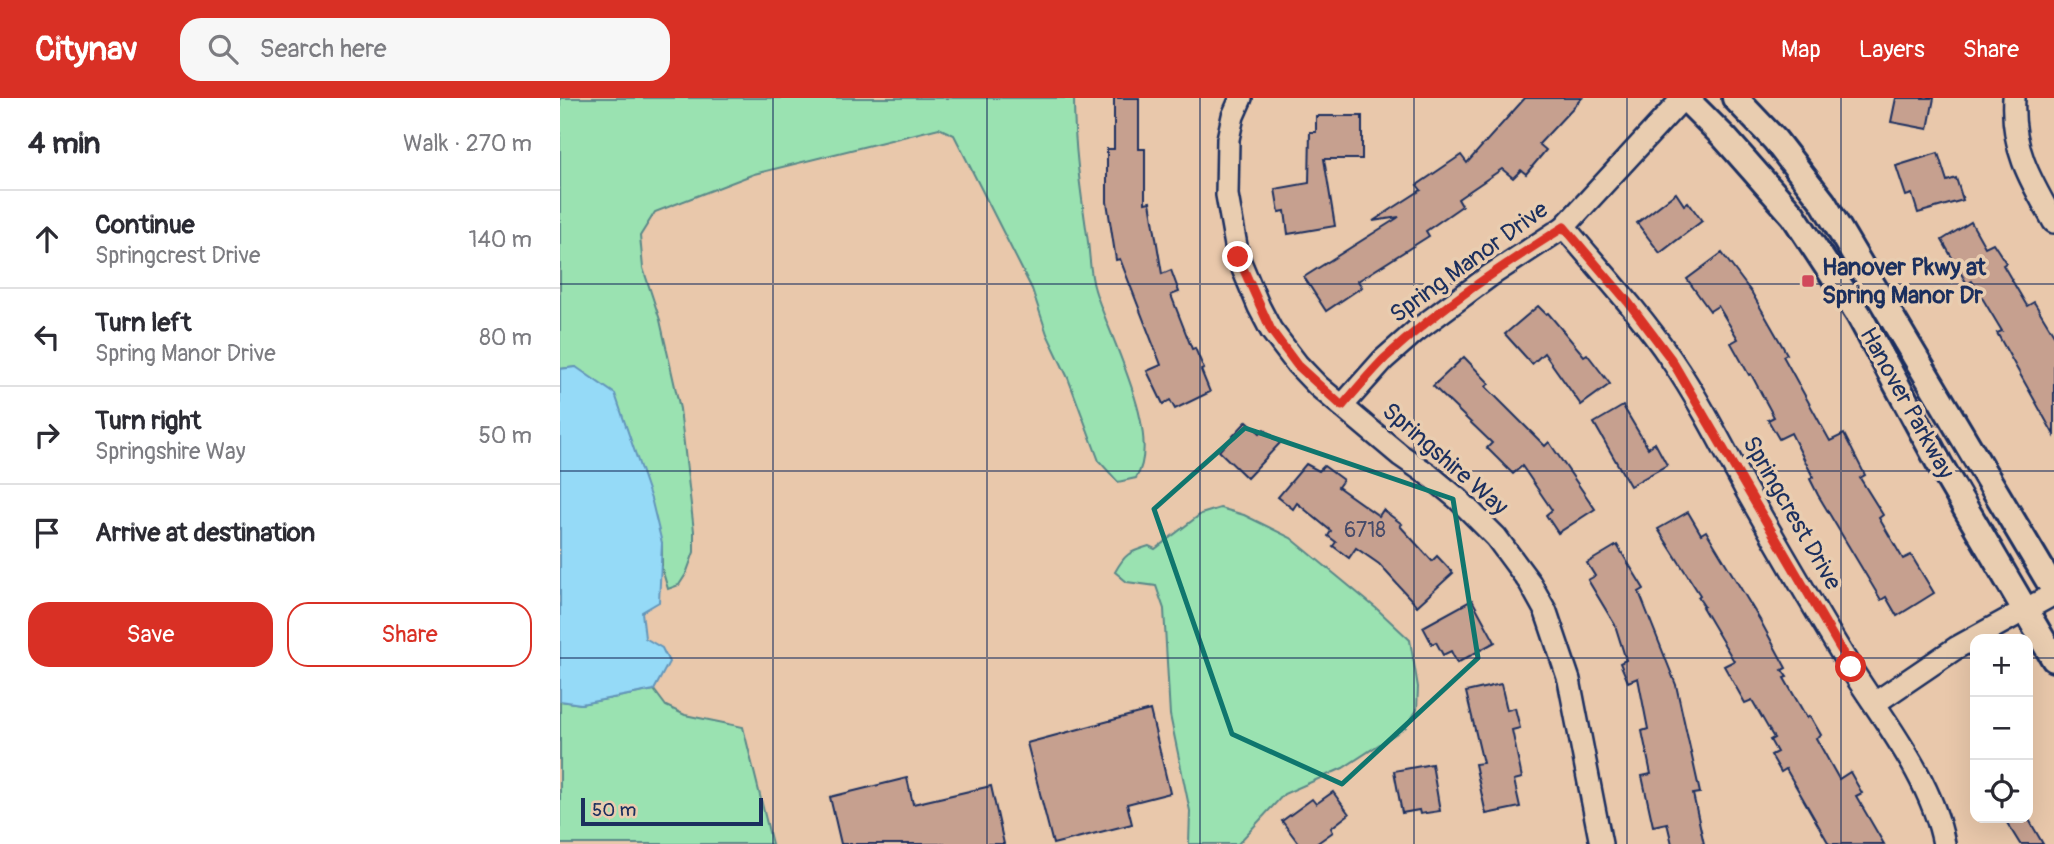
<!DOCTYPE html>
<meta charset="utf-8">
<style>
:root{--surface:#fff;--page:#f7f7f7;--text:#2b2b33;--muted:#7c7c81;--line:#e1e1e2;--accent:#d93025}
body{margin:0;font-family:Pangolin,sans-serif;background:var(--page);color:var(--text)}
.controls{position:absolute;right:21px;bottom:21px;display:grid;overflow:hidden;border-radius:14px;box-shadow:0 7px 28px #0002}
.controls button{width:63px;height:63px;display:grid;place-items:center;padding:0;border:0;border-bottom:2px solid var(--line);background:var(--surface);color:var(--text);font:35px sans-serif}
.scale{position:absolute;left:21px;bottom:18px;width:182px;box-sizing:border-box;padding-left:7px;border:4px solid #1b2f5e;border-top:0;font-size:19px;line-height:24px;white-space:nowrap;color:#1b2f5e;-webkit-text-stroke:5px #e9cdb0;paint-order:stroke}
.stop{position:absolute;width:21px;height:21px;margin:-16px;border:5px solid #d93025;border-radius:50%;background:#fff}
.stop.end{background:#d93025;border-color:#fff;box-shadow:0 2px 7px #0008}
.list{margin:0;padding:0;list-style:none}
h2{display:flex;justify-content:space-between;align-items:center;height:91px;margin:0;padding:0 28px;font-size:30px}
h2 small{font-size:23px;font-weight:400;color:var(--muted)}
.list li{display:grid;grid-template-columns:46px 1fr auto;gap:21px;align-items:center;box-sizing:border-box;height:98px;padding:0 28px;border-top:2px solid var(--line)}
.list b{display:block;font-size:26px;white-space:nowrap}
.list p{margin:0;font-size:23px;white-space:nowrap;color:var(--muted)}
.list em{font-size:23px;font-style:normal;color:var(--muted)}
.actions{display:flex;gap:14px;padding:21px 28px}
.actions a{flex:1;padding:16px 0;border:2px solid var(--accent);border-radius:21px;text-align:center;font-size:24px;color:var(--accent)}
.actions .main{background:var(--accent);color:#fff}
.icon{flex:none;width:38px;height:38px;fill:none;stroke:currentColor;stroke-width:2;stroke-linecap:round;stroke-linejoin:round}
.map{position:relative;flex:none;width:1494px;height:746px;overflow:hidden}
header{display:flex;align-items:center;gap:42px;box-sizing:border-box;height:98px;padding:0 35px;background:var(--accent);color:#fff}
header strong{font-size:33px}
nav{display:flex;gap:38px;margin-inline-start:auto;font-size:24px}
.search{width:490px;height:63px;background:var(--page);display:flex;align-items:center;gap:18px;box-sizing:border-box;padding:0 24px;border-radius:21px;color:var(--muted);font-size:26px}
main{display:flex}
aside{flex:1;background:var(--surface)}
.map>svg:first-child{display:block}
.green{fill:#9ae2b1;stroke:#5a8888;stroke-width:2}
.water{fill:#95daf7;stroke:#6496ba;stroke-width:2}
.building{fill:#c6a08f;stroke:#1b2f5e;stroke-width:2}
.lines{fill:none;stroke-linecap:round;stroke-linejoin:round}
.minor-casing{stroke:#1b2f5e;stroke-width:26}
.tertiary-casing{stroke:#1b2f5e;stroke-width:30}
.minor{stroke:#e9cdb0;stroke-width:21}
.tertiary{stroke:#e9cdb0;stroke-width:24}
.route{stroke:#d93025;stroke-width:9}
.marked{fill:none;stroke:#0f766e;stroke-width:5;stroke-linejoin:round}
.grid{fill:none;stroke:#1b2f5e;stroke-width:2;stroke-opacity:0.55}
.poi-dot{fill:#d1495b;stroke:#e9cdb0;stroke-width:2.5}
.labels{text-anchor:middle;dominant-baseline:central;stroke-width:7;stroke-linejoin:round;paint-order:stroke}
.number-label{font-size:21px;fill:#464b6a}
.street-label{font-size:24px;fill:#1b2f5e;stroke:#e9cdb0}
.poi-label{font-size:24px;font-weight:bold;fill:#1b2f5e;stroke:#e9cdb0;text-anchor:start}
</style>
<header>
<strong>Citynav</strong>
<div class="search"><svg class="icon" aria-label="search" viewBox="0 0 24 24"><circle cx="10" cy="10" r="6"/><path d="M15 15l6 6"/></svg>Search here</div>
<nav><a>Map</a><a>Layers</a><a>Share</a></nav>
</header>
<main>
<aside>
<h2>4 min<small>Walk · 270 m</small></h2>
<ul class="list">
<li><svg class="icon" aria-label="ahead" viewBox="0 0 24 24"><path d="M12 20V5M6 11l6-6 6 6"/></svg><div><b>Continue</b><p>Springcrest Drive</p></div><em>140 m</em></li>
<li><svg class="icon" aria-label="left" viewBox="0 0 24 24"><path d="M17 20v-9H6M10 6l-5 5 5 5"/></svg><div><b>Turn left</b><p>Spring Manor Drive</p></div><em>80 m</em></li>
<li><svg class="icon" aria-label="right" viewBox="0 0 24 24"><path d="M7 20v-9h11M14 6l5 5-5 5"/></svg><div><b>Turn right</b><p>Springshire Way</p></div><em>50 m</em></li>
<li><svg class="icon" aria-label="arrive" viewBox="0 0 24 24"><path d="M6 21V4h12l-3 4 3 4H6"/></svg><div><b>Arrive at destination</b></div></li>
</ul>
<div class="actions"><a class="main">Save</a><a>Share</a></div>
</aside>
<div class="map">
<svg width="1494" height="746" viewBox="0 0 1494 746">
<rect width="100%" height="100%" fill="#e9c8ab"/>
<filter id="ink" filterUnits="userSpaceOnUse"><feTurbulence type="fractalNoise" baseFrequency=".0143" numOctaves="2"/><feDisplacementMap in="SourceGraphic" scale="14" xChannelSelector="R" yChannelSelector="G"/><feConvolveMatrix kernelMatrix="1 2 1 2 8 2 1 2 1" color-interpolation-filters="sRGB"/></filter>
<g filter="url(#ink)">
<!-- green -->
<g class="green">
<path d="M0 0H514C514 49 521 96 528 144 530 159 530 177 535 192 548 236 604 338 576 380L558 384 539 363 508 280 487 236 472 191 394 37 379 30 194 76 95 114 80 138 83 170 100 222 120 311 134 433V454L126 476 119 487 108 491 102 471V445L16 269 0 271Z"/>
<path d="M660 410 684 417 731 440 817 511 850 542 858 589 857 612 846 629 783 670 724 696 678 746H629L630 713 610 617 604 511 596 488 567 484 555 474C565 456 569 454 589 448L595 451 641 416Z"/>
<polygon points="94,592 106,608 125,617 183,629 212,746 0,746 0,603 21,606"/>
</g>
<!-- water -->
<polygon class="water" points="16,269 55,296 92,404 102,445 99,504 82,514 85,540 102,550 109,564 94,592 21,606 0,603 0,271"/>
<!-- building -->
<g class="building">
<polygon points="554,0 579,0 579,51 585,51 585,105 590,104 602,176 611,172 619,194 611,197 632,251 635,250 644,271 641,272 650,294 615,311 610,302 603,306 587,273 601,267 560,161 556,162 547,104 547,51 554,51"/>
<polygon points="965,0 1022,0 979,46 986,52 966,76 961,72 953,80 942,71 898,101 902,108 866,133 869,138 798,183 802,189 766,213 744,179 839,119 813,123 861,92 857,87 901,57 907,65"/>
<polygon points="1336,0 1374,0 1368,31 1331,24"/>
<polygon points="756,18 802,18 802,61 764,61 775,128 728,136 725,113 719,114 715,91 749,85 750,34 756,34"/>
<polygon points="1378,55 1387,83 1396,80 1403,102 1358,115 1352,96 1346,98 1336,68"/>
<polygon points="1116,95 1124,107 1128,104 1142,123 1100,155 1077,125"/>
<polygon points="1411,124 1425,149 1433,145 1446,165 1443,167 1467,208 1474,204 1494,237 1494,337 1437,235 1442,233 1412,183 1407,186 1382,142"/>
<polygon points="1162,155 1192,195 1227,256 1223,258 1270,343 1284,336 1305,377 1300,380 1323,417 1319,420 1343,461 1351,457 1374,495 1337,518 1326,499 1321,502 1258,397 1250,381 1253,379 1231,335 1219,341 1208,322 1214,319 1191,276 1189,277 1171,245 1178,241 1158,208 1150,213 1127,181"/>
<polygon points="978,208 986,216 988,215 1024,258 1027,256 1050,286 1021,307 984,255 972,266 945,236"/>
<polygon points="904,259 929,285 926,289 985,348 989,344 1035,411 998,435 986,417 992,412 962,368 953,376 927,350 932,345 873,288"/>
<polygon points="1063,308 1088,350 1095,345 1107,367 1070,388 1034,325"/>
<polygon points="687,323 700,335 704,331 720,345 687,380 659,353"/>
<polygon points="746,366 759,373 764,368 783,382 778,389 819,418 823,412 842,426 840,428 872,463 877,458 893,475 857,508 819,466 796,450 789,460 773,448 776,444 768,438 771,433 737,405 733,411 718,399"/>
<polygon points="1128,414 1141,436 1146,433 1200,522 1226,570 1222,572 1227,579 1224,580 1247,620 1250,618 1261,637 1256,640 1279,681 1290,674 1302,695 1296,698 1324,746 1269,746 1226,671 1221,674 1211,657 1217,654 1210,642 1214,640 1192,602 1185,605 1164,568 1174,563 1142,509 1144,508 1138,499 1140,497 1098,431"/>
<polygon points="1057,447 1084,491 1079,494 1116,587 1140,695 1133,696 1144,746 1112,746 1107,725 1093,728 1082,678 1091,676 1082,633 1088,631 1078,580 1068,584 1060,565 1066,562 1055,527 1028,482 1035,478 1027,465"/>
<polygon points="912,502 935,544 897,565 891,553 883,557 876,544 872,546 863,529"/>
<polygon points="941,586 947,612 955,610 960,630 952,632 962,680 954,682 960,709 926,716 915,666 923,665 906,594"/>
<polygon points="590,612 610,695 567,706 572,726 493,746 467,645"/>
<polygon points="872,666 880,713 860,716 859,712 842,715 834,673"/>
<polygon points="347,680 353,706 431,688 444,746 281,746 270,699"/>
<polygon points="773,694 789,716 771,730 773,734 756,746 739,746 722,723 752,701 756,706"/>
<polygon points="1444,720 1468,720 1483,746 1460,746"/>
</g>
<g class="lines">
<!-- minor casing -->
<g class="minor-casing">
<g id="minor">
<polyline points="681,0 673,18 668,41 667,97 678,159 699,209 711,232 737,266 758,288 840,357 869,377 898,401 936,439 970,485 986,514 1009,582 1041,746"/>
<path d="M1454 0C1451 50 1470 82 1494 124"/>
<path d="M1004 129C1040 172 1079 214 1111 261 1139 302 1162 347 1185 390 1219 450 1254 510 1290 569 1324 623 1372 682 1384 746"/>
<polyline points="782,308 823,262 857,232 931,177 1004,129 1123,0"/>
<polyline points="1315,605 1396,550 1494,496"/>
</g>
</g>
<!-- tertiary casing -->
<g class="tertiary-casing">
<g id="tertiary">
<polyline points="1125,0 1165,40 1233,117 1299,217 1379,365 1494,561"/>
<polyline points="1175,0 1215,42 1263,104 1494,492"/>
</g>
</g>
<!-- minor -->
<use href="#minor" class="minor"/>
<!-- tertiary -->
<use href="#tertiary" class="tertiary"/>
</g>
</g>
<g class="lines" filter="url(#ink)">
<!-- route -->
<path class="route" d="M678 159 711 232 737 267 782 308C796 292 810 275 825 260 879 210 942 168 1004 129L1068 204 1111 261 1291 569"/>
</g>
<!-- marked area -->
<path class="marked" d="M685 330 893 401 918 560 782 686 672 636 594 411Z"/>
<!-- grid -->
<path class="grid" d="M213 0V746M427 0V746M640 0V746M854 0V746M1067 0V746M1281 0V746M0 186H1494M0 373H1494M0 560H1415M1468 560H1494"/>
<!-- markers -->
<rect class="poi-dot" x="1241" y="176" width="14" height="14" rx="3.5"/>
<g class="labels">
<!-- number labels -->
<g class="number-label">
<text x="805" y="432">6718</text>
</g>
<!-- street labels -->
<g class="street-label">
<text transform="translate(909 164) rotate(-36)">Spring Manor Drive</text>
<text transform="translate(1347 305) rotate(61)">Hanover Parkway</text>
<text transform="translate(885 361) rotate(41)">Springshire Way</text>
<text transform="translate(1232 415) rotate(60)">Springcrest Drive</text>
</g>
<!-- poi labels -->
<g class="poi-label">
<text x="1262" y="169">Hanover Pkwy at<tspan x="1262" dy="28">Spring Manor Dr</tspan></text>
</g>
</g>
</svg>
<div class="controls">
<button>+</button>
<button>−</button>
<button><svg class="icon" aria-label="locate" viewBox="0 0 24 24"><circle cx="12" cy="12" r="6"/><path d="M12 2v4M12 18v4M2 12h4M18 12h4"/></svg></button>
</div>
<div class="scale">50 m</div>
<div class="stop" style="left:1291px;top:569px"></div>
<div class="stop end" style="left:678px;top:159px"></div>
</div>
</main>
